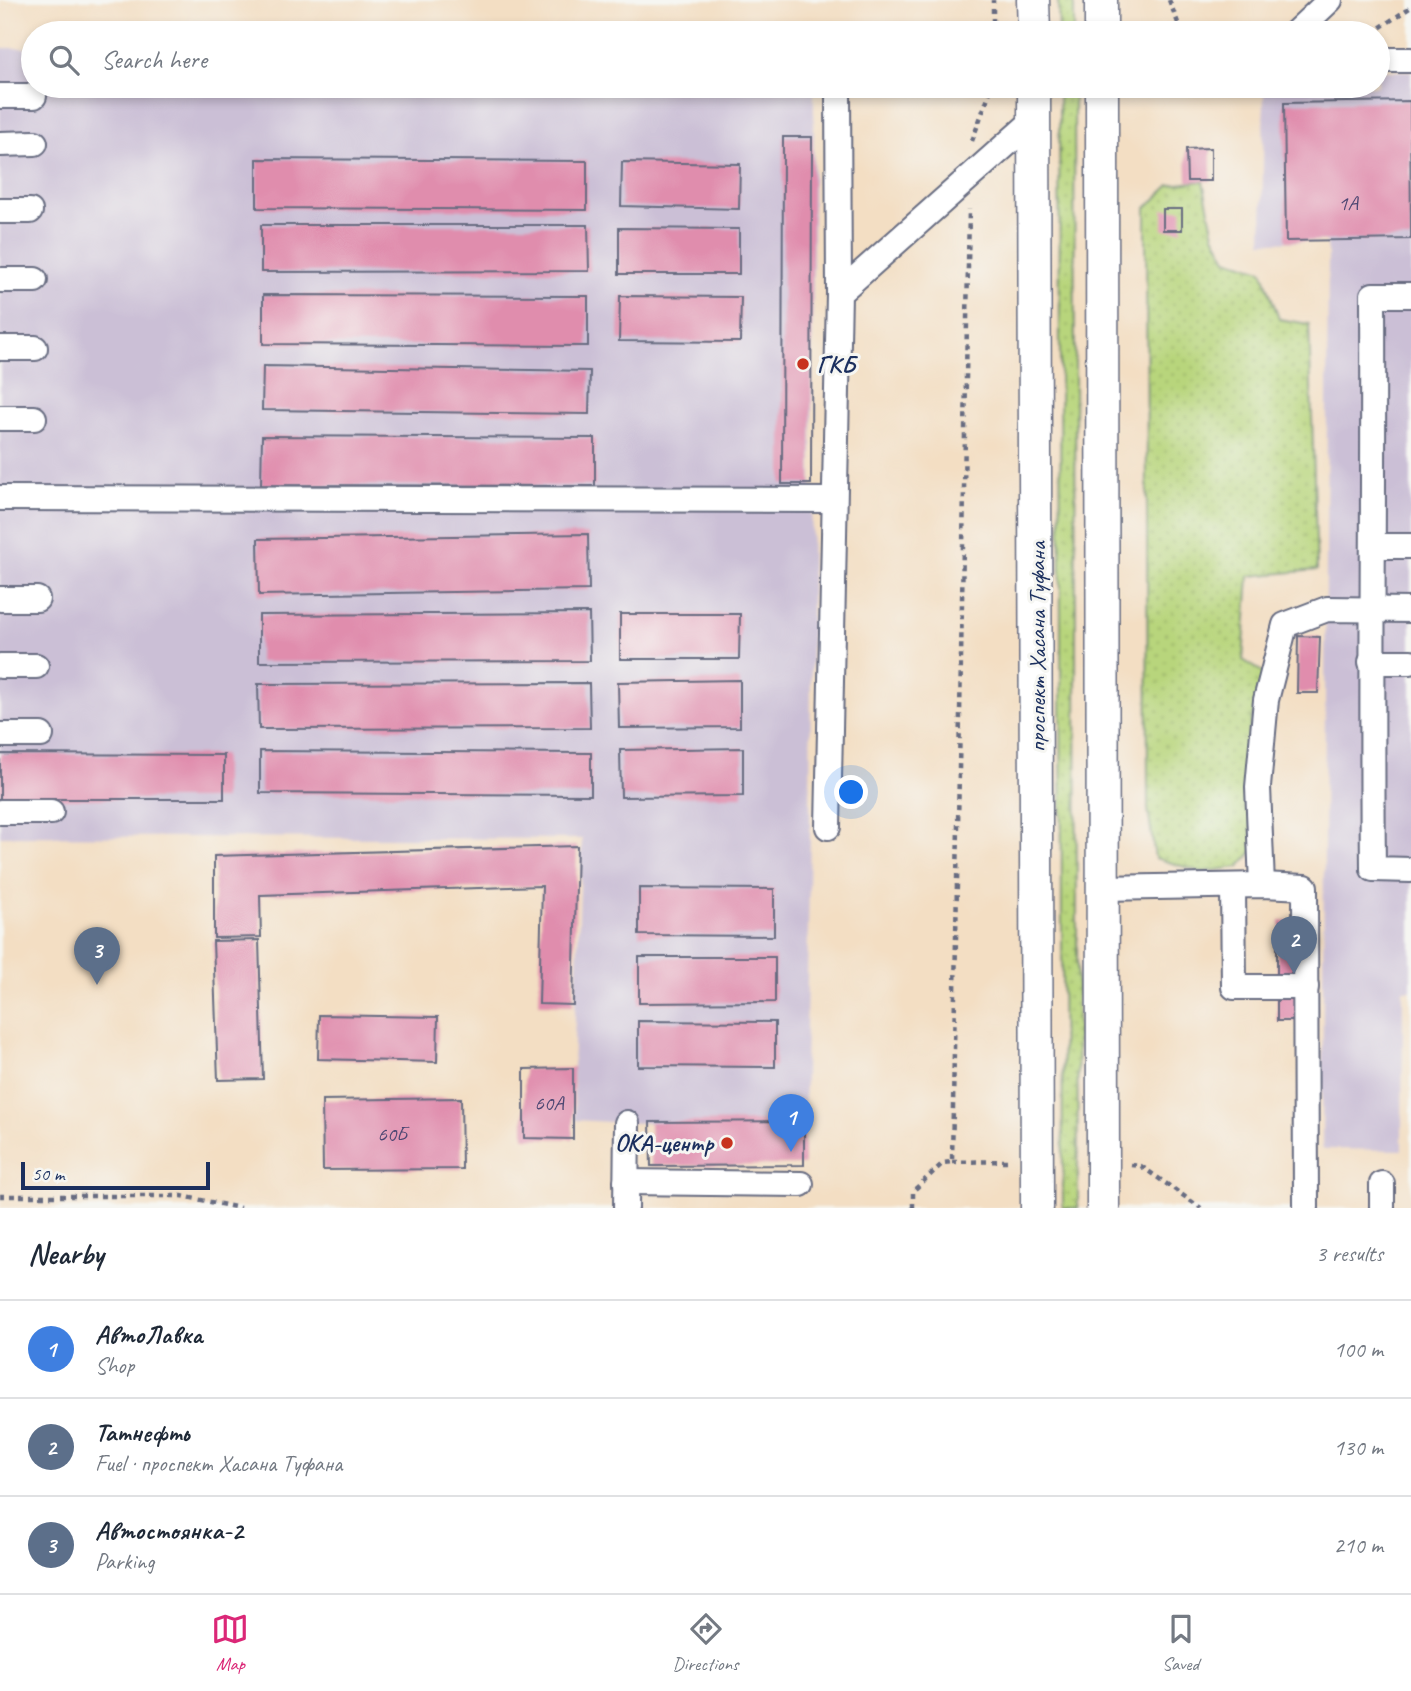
<!DOCTYPE html>
<meta charset="utf-8">
<style>
:root{--surface:#fff;--page:#f6f6f7;--text:#1f2937;--muted:#747a83;--line:#e0e1e3;--accent:#db2777}
body{margin:0;font-family:Caveat,sans-serif;background:var(--page);color:var(--text)}
.scale{position:absolute;left:21px;bottom:18px;width:189px;box-sizing:border-box;padding-left:7px;border:4px solid #1b2f5e;border-top:0;font-size:19px;line-height:24px;white-space:nowrap;color:#1b2f5e;-webkit-text-stroke:5px #f6f6f2;paint-order:stroke}
.you{position:absolute;left:852px;top:793px;width:24px;height:24px;margin:-18px;border:5px solid #fff;border-radius:50%;background:#1a73e8;box-shadow:0 0 0 10px #1a73e833}
.badge{display:grid;place-items:center;width:46px;height:46px;border-radius:50%;background:var(--accent);color:#fff;font-size:23px;font-weight:700}
.pin{position:absolute;translate:-50% -58px;filter:drop-shadow(0 2px 4px #0008)}
.pin::after{content:'';position:absolute;top:37px;width:24px;height:21px;background:inherit;clip-path:polygon(0 0,100% 0,50% 100%)}
.list{margin:0;padding:0;list-style:none}
h2{display:flex;justify-content:space-between;align-items:center;height:91px;margin:0;padding:0 28px;font-size:30px}
h2 small{font-size:23px;font-weight:400;color:var(--muted)}
.list li{display:grid;grid-template-columns:46px 1fr auto;gap:21px;align-items:center;box-sizing:border-box;height:98px;padding:0 28px;border-top:2px solid var(--line)}
.list b{display:block;font-size:26px;white-space:nowrap}
.list p{margin:0;font-size:23px;white-space:nowrap;color:var(--muted)}
.list em{font-size:23px;font-style:normal;color:var(--muted)}
.icon{flex:none;width:38px;height:38px;fill:none;stroke:currentColor;stroke-width:2;stroke-linecap:round;stroke-linejoin:round}
.map{position:relative;flex:none;width:1411px;height:1208px;overflow:hidden}
.search{position:absolute;background:var(--surface);box-shadow:0 4px 10px #0003;left:21px;right:21px;top:21px;height:77px;display:flex;align-items:center;gap:18px;box-sizing:border-box;padding:0 24px;border-radius:38px;color:var(--muted);font-size:26px}
.sheet{height:385px;background:var(--surface)}
nav{display:flex;justify-content:space-around;align-items:center;box-sizing:border-box;height:98px;border-top:2px solid var(--line);background:var(--surface);font-size:19px;color:var(--muted)}
nav a{display:grid;justify-items:center;gap:4px}
nav .on{color:var(--accent)}
.map>svg:first-child{display:block}
.industrial{fill:#cbbfd6}
.grass{fill:url(#grass-dots);stroke:#6a826c;stroke-width:2}
.building{fill:#e08dad}
.lines{fill:none;stroke-linecap:round;stroke-linejoin:round}
.minor-casing{stroke:#676c81;stroke-width:28}
.major-casing{stroke:#676c81;stroke-width:35}
.path{stroke:#676c81;stroke-width:4.5;stroke-dasharray:5 5;stroke-linecap:butt}
.minor{stroke:#fff;stroke-width:24}
.major{stroke:#fff;stroke-width:32}
.poi-dot{fill:#c8321e;stroke:#f6f6f2;stroke-width:2.5}
.labels{text-anchor:middle;dominant-baseline:central;stroke-width:6;stroke-linejoin:round;paint-order:stroke}
.number-label{font-size:21px;fill:#4c4672}
.poi-label{font-size:24px;font-weight:bold;fill:#1b2f5e;stroke:#f6f6f2;text-anchor:start}
.street-label{font-size:24px;fill:#1b2f5e;stroke:#f6f6f2}
</style>
<div class="map">
<svg width="1411" height="1208" viewBox="0 0 1411 1208">
<defs>
<pattern id="grass-dots" width="8" height="8" patternUnits="userSpaceOnUse" patternTransform="scale(1.75)"><rect width="8" height="8" fill="#b8d57b"/><path d="M2 2h.1M6 6h.1" fill="none" stroke="#9eb76d" stroke-width="1.8" stroke-linecap="round"/></pattern>
</defs>
<rect width="100%" height="100%" fill="#f6f6f2"/>
<filter id="ink" filterUnits="userSpaceOnUse"><feTurbulence type="fractalNoise" baseFrequency=".0143" numOctaves="2"/><feDisplacementMap in="SourceGraphic" scale="14" xChannelSelector="R" yChannelSelector="G"/><feConvolveMatrix kernelMatrix="1 2 1 2 8 2 1 2 1" color-interpolation-filters="sRGB"/></filter>
<filter id="wash" filterUnits="userSpaceOnUse"><feTurbulence type="fractalNoise" baseFrequency=".00686" numOctaves="4" result="noise"/><feDisplacementMap in="SourceGraphic" scale="28" xChannelSelector="R" yChannelSelector="G"/><feGaussianBlur stdDeviation="1.57" result="paint"/><feColorMatrix in="noise" values="0 0 0 0 0 0 0 0 0 0 0 0 0 0 0 0 0 1.4 0 .05"/><feComposite in="paint" operator="in"/></filter>
<g filter="url(#wash)">
<rect width="100%" height="100%" fill="#f3dec3"/>
<!-- industrial -->
<g class="industrial">
<polygon points="0,48 33,48 33,86 814,86 810,839 804,1121 627,1123 575,1120 573,1068 582,839 0,836"/>
<polygon points="1378,71 1411,71 1411,990 1403,990 1402,1150 1322,1149 1328,252 1326,241 1262,242 1264,86 1378,86"/>
</g>
<!-- grass -->
<g class="grass">
<polygon points="1058,0 1074,0 1074,33 1059,33"/>
<polygon points="1059,86 1074,86 1078,1208 1063,1208"/>
<polygon points="1203,181 1214,235 1227,259 1262,270 1279,319 1309,324 1317,570 1249,576 1243,660 1264,673 1244,749 1254,850 1239,867 1202,872 1155,858 1148,809 1146,208 1170,185"/>
</g>
<g id="blocks">
<!-- building -->
<g class="building">
<polygon points="1410,101 1411,239 1286,241 1284,103"/>
<polygon points="783,137 812,137 811,484 782,484"/>
<polygon points="1211,148 1211,181 1187,181 1186,149"/>
<polygon points="257,159 587,161 587,210 257,208"/>
<polygon points="622,162 740,164 739,209 621,206"/>
<rect x="1163" y="209" width="19" height="21"/>
<polygon points="261,225 588,225 589,271 261,272"/>
<polygon points="619,228 739,229 739,274 619,274"/>
<polygon points="263,295 588,296 588,346 263,344"/>
<polygon points="620,296 741,297 740,342 619,341"/>
<polygon points="263,366 590,371 589,414 262,410"/>
<polygon points="262,436 595,438 595,486 261,485"/>
<polygon points="588,534 589,590 259,595 258,539"/>
<polygon points="589,613 590,661 259,662 259,615"/>
<polygon points="620,614 740,614 739,659 620,659"/>
<polygon points="1298,636 1320,637 1318,693 1297,693"/>
<polygon points="740,680 740,727 619,728 618,682"/>
<polygon points="589,683 590,728 259,729 258,684"/>
<polygon points="743,748 743,796 621,797 620,750"/>
<polygon points="260,751 591,753 591,795 260,793"/>
<polygon points="0,754 224,755 224,799 0,799"/>
<polygon points="577,846 573,1005 539,1004 542,886 260,895 261,937 214,938 214,856"/>
<polygon points="639,888 774,889 774,936 639,935"/>
<rect x="1280" y="921" width="31" height="19"/>
<polygon points="259,940 263,1079 218,1080 213,941"/>
<rect x="1277" y="943" width="40" height="78"/>
<polygon points="639,957 775,957 775,1002 639,1003"/>
<polygon points="319,1015 438,1017 437,1062 318,1059"/>
<polygon points="638,1021 775,1022 775,1067 638,1066"/>
<polygon points="573,1068 573,1139 524,1138 524,1069"/>
<polygon points="461,1098 462,1169 323,1170 322,1100"/>
<polygon points="804,1121 804,1165 651,1166 650,1122"/>
</g>
</g>
</g>
<g filter="url(#ink)">
<use href="#blocks" fill-opacity="0" stroke="#676c81" stroke-width="2"/>
<g class="lines">
<!-- minor casing -->
<g class="minor-casing">
<g id="minor">
<polyline points="1295,33 1330,0"/>
<polyline points="1378,60 1411,60"/>
<polyline points="838,86 839,293"/>
<polyline points="0,96 34,96"/>
<polyline points="0,144 35,143"/>
<polyline points="0,211 30,211"/>
<polyline points="0,280 35,280"/>
<path d="M1411 295H1373C1374 486 1371 678 1373 869L1411 870"/>
<polyline points="0,348 35,348"/>
<polyline points="0,418 34,418"/>
<polyline points="0,498 833,500"/>
<polyline points="1375,546 1411,546"/>
<polyline points="0,599 37,599"/>
<polyline points="1371,662 1411,662"/>
<polyline points="0,666 36,666"/>
<polyline points="0,735 41,735"/>
<polyline points="0,812 51,812"/>
<polyline points="828,827 839,293 1035,119"/>
<polyline points="1262,885 1258,787 1266,700 1285,625 1327,609 1411,610"/>
<polyline points="1233,887 1234,987 1306,987"/>
<polyline points="1103,888 1262,885 1305,887 1306,1208"/>
<polyline points="626,1182 801,1184"/>
<polyline points="626,1208 627,1123"/>
<polyline points="1382,1208 1382,1184"/>
</g>
</g>
<!-- major casing -->
<g class="major-casing">
<g id="major">
<polyline points="1033,0 1034,33"/>
<polyline points="1101,0 1101,33"/>
<polyline points="1034,86 1037,1208"/>
<polyline points="1102,86 1103,1208"/>
</g>
</g>
<!-- path -->
<g class="path">
<polyline points="1169,0 1182,33"/>
<polyline points="993,33 993,0"/>
<polyline points="1372,33 1411,7"/>
<polyline points="972,141 992,86"/>
<polyline points="952,1162 1009,1161"/>
<polyline points="1131,1165 1141,1166 1201,1208"/>
<polyline points="0,1196 182,1196 240,1208"/>
<polyline points="913,1208 913,1191 943,1163 952,1162 969,209"/>
</g>
<!-- minor -->
<use href="#minor" class="minor"/>
<!-- major -->
<use href="#major" class="major"/>
</g>
</g>
<!-- markers -->
<g class="poi-dot">
<circle cx="803" cy="364" r="7"/>
<circle cx="727" cy="1143" r="7"/>
</g>
<g class="labels">
<!-- number labels -->
<g class="number-label">
<text x="1348" y="203">1А</text>
<text x="549" y="1103">60А</text>
<text x="392" y="1134">60Б</text>
</g>
<!-- poi labels -->
<g class="poi-label">
<text x="817" y="364">ГКБ</text>
<text x="713" y="1143" text-anchor="end">ОКА-центр</text>
</g>
<!-- street labels -->
<g class="street-label">
<text transform="translate(1037 647) rotate(-90)">проспект Хасана Туфана</text>
</g>
</g>
</svg>
<div class="scale">50 m</div>
<div class="you"></div>
<div class="pin badge" style="left:791px;top:1152px;background:#3f7fe0">1</div>
<div class="pin badge" style="left:1294px;top:974px;background:#5c6f8a">2</div>
<div class="pin badge" style="left:97px;top:985px;background:#5c6f8a">3</div>
<div class="search"><svg class="icon" aria-label="search" viewBox="0 0 24 24"><circle cx="10" cy="10" r="6"/><path d="M15 15l6 6"/></svg>Search here</div>
</div>
<section class="sheet">
<h2>Nearby<small>3 results</small></h2>
<ul class="list">
<li><span class="badge" style="background:#3f7fe0">1</span><div><b>АвтоЛавка</b><p>Shop</p></div><em>100 m</em></li>
<li><span class="badge" style="background:#5c6f8a">2</span><div><b>Татнефть</b><p>Fuel · проспект Хасана Туфана</p></div><em>130 m</em></li>
<li><span class="badge" style="background:#5c6f8a">3</span><div><b>Автостоянка-2</b><p>Parking</p></div><em>210 m</em></li>
</ul>
</section>
<nav>
<a class="on"><svg class="icon" aria-label="map" viewBox="0 0 24 24"><path d="M3 6l6-2 6 2 6-2v14l-6 2-6-2-6 2zM9 4v14M15 6v14"/></svg>Map</a>
<a><svg class="icon" aria-label="directions" viewBox="0 0 24 24"><path d="M12 3l9 9-9 9-9-9zM9 14v-3h6M13 9l2 2-2 2"/></svg>Directions</a>
<a><svg class="icon" aria-label="saved" viewBox="0 0 24 24"><path d="M7 4h10v16l-5-4-5 4z"/></svg>Saved</a>
</nav>
